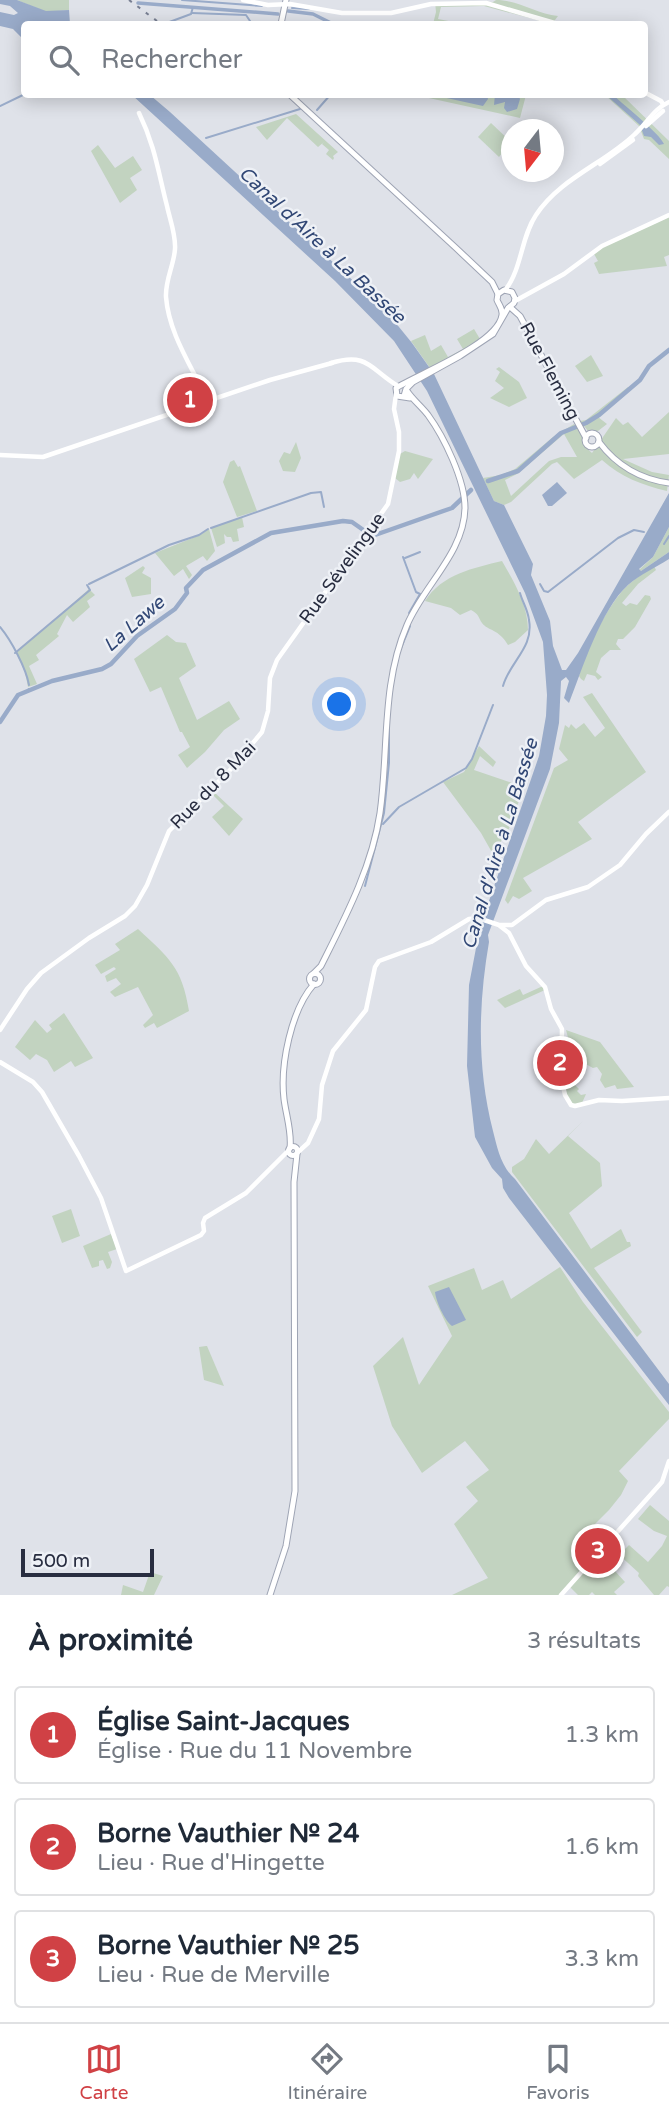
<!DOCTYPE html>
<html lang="fr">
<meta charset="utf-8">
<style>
:root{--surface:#fff;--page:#f6f6f7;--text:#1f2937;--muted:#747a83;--line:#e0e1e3;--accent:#d04145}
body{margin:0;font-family:"Varela Round",sans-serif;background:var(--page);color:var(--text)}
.compass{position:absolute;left:501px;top:119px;width:63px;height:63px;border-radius:50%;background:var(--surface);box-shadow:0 4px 18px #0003;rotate:196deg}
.scale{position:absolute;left:21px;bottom:18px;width:133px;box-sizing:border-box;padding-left:7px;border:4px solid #282d40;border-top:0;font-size:19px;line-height:24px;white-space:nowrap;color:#282d40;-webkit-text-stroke:5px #eef1f6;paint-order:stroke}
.you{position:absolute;left:340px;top:705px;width:24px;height:24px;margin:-18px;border:5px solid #fff;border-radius:50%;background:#1a73e8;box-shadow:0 0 0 10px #1a73e833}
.badge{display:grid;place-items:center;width:46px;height:46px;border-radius:50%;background:var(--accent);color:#fff;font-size:23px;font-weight:700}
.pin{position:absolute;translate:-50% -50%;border:4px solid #fff;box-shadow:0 2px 7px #0006}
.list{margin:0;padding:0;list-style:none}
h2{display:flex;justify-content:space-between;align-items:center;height:91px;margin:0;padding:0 28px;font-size:30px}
h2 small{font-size:23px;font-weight:400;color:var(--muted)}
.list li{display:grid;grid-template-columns:46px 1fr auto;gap:21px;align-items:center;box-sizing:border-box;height:98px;margin:0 14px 14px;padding:0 14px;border:2px solid var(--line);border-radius:7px}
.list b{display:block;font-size:26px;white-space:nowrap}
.list p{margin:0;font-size:23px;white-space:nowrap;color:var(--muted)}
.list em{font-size:23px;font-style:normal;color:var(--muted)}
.icon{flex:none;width:38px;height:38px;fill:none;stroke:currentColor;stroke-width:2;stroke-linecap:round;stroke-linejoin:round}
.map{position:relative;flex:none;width:669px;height:1595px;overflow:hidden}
.search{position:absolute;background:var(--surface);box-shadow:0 4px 18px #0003;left:21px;right:21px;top:21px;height:77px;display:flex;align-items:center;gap:18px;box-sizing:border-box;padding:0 24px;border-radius:7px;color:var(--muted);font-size:26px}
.sheet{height:427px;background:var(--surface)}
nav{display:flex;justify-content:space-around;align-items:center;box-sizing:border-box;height:98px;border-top:2px solid var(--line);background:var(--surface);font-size:19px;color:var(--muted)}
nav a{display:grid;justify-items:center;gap:4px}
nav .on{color:var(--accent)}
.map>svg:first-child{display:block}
.green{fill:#c2d3c0;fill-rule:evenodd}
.water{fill:#99abc9}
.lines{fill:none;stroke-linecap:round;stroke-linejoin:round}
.stream{stroke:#99abc9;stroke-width:2}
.canal{stroke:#99abc9;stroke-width:3.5}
.river{stroke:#99abc9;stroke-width:4.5}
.primary-casing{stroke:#9ea4b4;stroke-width:7}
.secondary{stroke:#fff;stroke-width:4.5}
.primary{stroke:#fff;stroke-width:5}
.rail{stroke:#787f92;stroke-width:2;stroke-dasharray:3.5 7;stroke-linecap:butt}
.labels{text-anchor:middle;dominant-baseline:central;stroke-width:5;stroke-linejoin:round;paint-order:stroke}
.street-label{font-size:18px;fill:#282d40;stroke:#eef1f6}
.water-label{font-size:19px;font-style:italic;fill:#314775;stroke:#eef1f6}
</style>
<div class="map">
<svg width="669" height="1595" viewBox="0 0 669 1595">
<rect width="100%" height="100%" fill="#dfe2e9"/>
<!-- green -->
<g class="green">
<polygon points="17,0 69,0 69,10 46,12"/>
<path d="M496 0C519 0 536 14 558 16L552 24 484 6 441 7 438 19 464 24H433L436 12 435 2C454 4 474 0 493 2Z"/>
<polygon points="410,95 526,95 520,118 415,95 411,97"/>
<polygon points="605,95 622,95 669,141 669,159 649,140 644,139 639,126"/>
<polygon points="296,114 338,152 333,156 334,158 333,160 326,154 329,150 322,144 324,142 318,147 287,118 267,140 256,127"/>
<polygon points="491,123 511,142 499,157 478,137"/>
<polygon points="98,145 115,168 133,156 142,170 130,178 137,190 120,203 91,151"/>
<polygon points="669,217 669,255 664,257 667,266 599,274 594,263 598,261 594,254 605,246"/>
<polygon points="474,329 480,339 464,350 430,368 411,341 425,335 431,351 441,345 448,357 463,349 457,339"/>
<polygon points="591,355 603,376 587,382 575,366"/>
<polygon points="499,367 519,382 527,398 509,407 490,398 504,388 495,381 500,372 496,369"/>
<polygon points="628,387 630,389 598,417 607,424 598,431 588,431 580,421 586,420"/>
<path d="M669 412V454L623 459 652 472 669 475 667 491C642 485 621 477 602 460L574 479 557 462 552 464 511 502 504 505 494 501 483 478 501 475 515 469 553 437 574 424C583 434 583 446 592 453L616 418 623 425 628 422 642 437ZM564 434 577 457H561L549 461 511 496 505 480 517 474Z"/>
<polygon points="296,442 301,458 295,472 283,471 279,461 284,452 290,454"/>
<polygon points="405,451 433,459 418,479 414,473 410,479 400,482 395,478 400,454"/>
<polygon points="234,460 238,467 240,466 257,511 237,517 223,482 230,462"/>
<polygon points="242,517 244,527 237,529 239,541 233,542 231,537 227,537 224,534 225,543 217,547 211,528"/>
<polygon points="669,527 669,552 641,571 639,570 653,557"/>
<polygon points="209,529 215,551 207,561 203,556 186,566 192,575 189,579 183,569 174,576 155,553 200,535"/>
<path d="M502 561C514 582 528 605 528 630L515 642 508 645C499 629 488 631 482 623 478 617 479 614 471 610L460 615 451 608 425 601C442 574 474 568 502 561Z"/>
<polygon points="143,566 145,568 142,573 151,578 151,594 132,597 125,578"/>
<path d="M654 566 656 570 638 584 622 603 626 606 630 603 637 605 645 595 650 596 651 599 635 627 623 639H618L616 644 621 650H610L601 658 596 672 602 677 598 680 595 676 587 674 584 681 581 679 579 676C587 647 604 613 623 590 631 581 644 573 654 566Z"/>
<polygon points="89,589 95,595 87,601 90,607 73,622 67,615 57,634 59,636 36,655 39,660 29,666 37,684 28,687 25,672 16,653"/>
<polygon points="167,635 176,642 186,643 196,666 179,678 197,720 229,701 240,719 224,730 205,752 187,768 178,755 190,747 182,732 180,732 161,687 150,692 134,659"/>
<polygon points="592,693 646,772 578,822 592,839 523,878 532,891 519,899 513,896 508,904 505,900 554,768 568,760 559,749 565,725 569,728 571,724 576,729 584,723 595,737 605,728 583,697"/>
<polygon points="479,746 496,762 493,767 480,756 474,770 524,787 507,834 501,841 500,852 494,856 481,833 443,782 464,772"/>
<polygon points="215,793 243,819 229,836 212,817 224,806 213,795"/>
<path d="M138 929C169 958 182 967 189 1011L157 1028 154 1023 145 1028 143 1025 153 1015 138 987 115 997 110 992 121 984 116 978 107 982 105 976 116 969 114 967 101 974 95 965 120 950 115 944Z"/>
<polygon points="543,986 545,990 505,1008 497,1000 520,989 523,995"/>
<polygon points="64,1013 93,1058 75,1067 71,1061 54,1072 47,1060 36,1054 30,1060 15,1047 35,1020 47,1033 52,1029 49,1025"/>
<path d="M566 1030 600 1042 634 1087 617 1089 615 1085 605 1088 600 1080 602 1074 597 1067 593 1068C572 1057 572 1052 566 1030Z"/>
<polygon points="586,1066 572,1074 578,1080 574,1084 579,1089 577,1091 581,1095 586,1094 582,1103 574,1105 568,1100 561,1071"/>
<polygon points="583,1121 568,1136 600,1163 602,1186 569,1213 591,1249 621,1229 627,1242 630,1242 631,1246 594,1268 642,1332 637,1337 512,1172 512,1167 524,1159 536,1139 549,1154"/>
<polygon points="71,1209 80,1236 62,1243 52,1216"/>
<polygon points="111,1234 117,1249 108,1252 112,1262 110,1268 107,1269 103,1260 99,1261 99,1266 92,1268 83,1246"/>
<polygon points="560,1267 583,1302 669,1412 669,1419 619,1471 628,1481 621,1495 609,1510 583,1536 625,1582 614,1592 617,1595 595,1595 592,1592 589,1595 578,1595 569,1586 561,1595 452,1595 488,1578 454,1524 478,1501 466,1487 489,1470 465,1441 422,1473 392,1426 373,1366 403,1337 419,1385 452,1336 428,1286 474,1268 482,1290 503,1280 511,1299"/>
<polygon points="206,1346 207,1346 224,1386 204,1380 199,1347"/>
<polygon points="650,1505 669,1521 669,1587 667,1586 659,1595 654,1595 638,1576 639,1573 617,1553 619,1550 622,1552 629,1545 648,1562 662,1546 667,1536 654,1531 638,1519"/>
<polygon points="150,1572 163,1576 154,1595 121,1595 123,1585 143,1592"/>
</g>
<!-- water -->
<g class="water">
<polygon points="0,0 17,0 46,11 69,10 70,24 24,24 24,40 13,29 0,26 0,12 14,15 18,13 10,6 0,4"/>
<polygon points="495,94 518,95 520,99 517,109 507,112 504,108 505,102 494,105"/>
<path d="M132 95H150L170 112 386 311 412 343 434 374 494 501 504 505 533 564 531 575 550 621 553 646 562 670H566L578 653 669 493V527L653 557 639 569 641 571 669 552V559C655 568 641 574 628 585 601 609 582 670 569 703L564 698 569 681 566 677 561 681 559 723 550 769 488 935 489 942C478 1005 477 1069 493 1131 497 1147 501 1167 515 1179L669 1384V1405L509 1198 503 1188 502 1179 492 1168 475 1137 467 1066 469 985 480 927 539 756 546 716 547 695 543 642 525 593 427 391 394 341 335 281Z"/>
<polygon points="441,95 487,95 488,99 483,106 442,97"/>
<path d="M606 95H613C624 105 660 134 664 144L659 145 651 137 644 136 640 125Z"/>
<polygon points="557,482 567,493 552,506 548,506 542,495"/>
<path d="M449 1287 466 1320 452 1326C444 1320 436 1301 435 1292Z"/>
</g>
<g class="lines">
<!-- stream -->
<g class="stream">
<polyline points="182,0 262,6"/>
<polyline points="292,8 309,9"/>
<polyline points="192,13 246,15 252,24"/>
<polyline points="164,24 191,14 193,7"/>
<polyline points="0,106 25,94"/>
<polyline points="317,110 331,94"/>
<polyline points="206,138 300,109"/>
<polyline points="211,528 311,493 321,492 324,507"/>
<polyline points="664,544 669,536"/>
<polyline points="403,557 416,592 420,594 409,613"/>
<polyline points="405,558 420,552"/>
<polyline points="89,584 169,545 199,535 208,529"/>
<polyline points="540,584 544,591 548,592 618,538 634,530 644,532"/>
<path d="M0 627C11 640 26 668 29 685"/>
<polyline points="401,648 410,626"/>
<polyline points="15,653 90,590 87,585"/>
<path d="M503 686C510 661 534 648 529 620 528 610 522 601 520 593"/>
<polyline points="28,690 29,689"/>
<polyline points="383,824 399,807 466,768 472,759 493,705"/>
<polyline points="365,886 384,813 389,763 389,726"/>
</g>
<!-- canal -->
<g class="canal">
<polyline points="138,3 278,14"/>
<polyline points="288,11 313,14 333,24"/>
</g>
<!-- river -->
<g class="river">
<polyline points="488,481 518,471 561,433 586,423 599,415 640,380 649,366 669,350"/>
<polyline points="0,722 18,695 52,681 102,669 111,664 137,636 175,609 187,593 186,588 203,570 271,533 343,521 352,522 369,534 375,535 452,508 471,490"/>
</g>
<!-- primary casing -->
<g class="primary-casing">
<g id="primary">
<polyline points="281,24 286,0"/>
<polyline points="289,94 456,248 492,282 498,294"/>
<polyline points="510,307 520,316 586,438"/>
<path d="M404 396 406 389 413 382 460 356 493 334 508 308 514 303 515 298 512 292 504 290 498 294 497 300C499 305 503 309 502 315 498 344 418 374 396 388L397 396 410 398"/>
<circle cx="592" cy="440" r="7"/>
<path d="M599 442C617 466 639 479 669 483"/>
<path d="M314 973 321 966C345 918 372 867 380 813 389 750 381 685 407 625 424 585 464 553 465 508 465 480 444 437 428 415 421 406 413 400 407 391"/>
<circle cx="315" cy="979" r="5.5"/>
<circle cx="293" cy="1151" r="4.5"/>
<path d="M290 1148C292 1132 286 1115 284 1099 280 1065 291 1010 314 984"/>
<polyline points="270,1595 286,1546 295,1491 294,1182 297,1154"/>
</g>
</g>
<!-- secondary -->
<g class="secondary">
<polyline points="243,0 268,5 290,4 342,13 391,13 431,4 486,3 558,24"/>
<polyline points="644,92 661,101 663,104"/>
<path d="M139 113C155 146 158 171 167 206 170 220 176 235 175 249 174 265 165 280 166 297 169 335 193 368 208 402"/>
<polyline points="646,126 663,111"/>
<polyline points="600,164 633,140"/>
<path d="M506 289C522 268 521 237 536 215 559 179 605 163 635 134 647 123 655 108 669 102"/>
<polyline points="515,301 564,274 602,246 669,215"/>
<path d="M331 363C368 352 370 369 398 386"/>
<polyline points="0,455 43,457 270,380 332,363"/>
<polyline points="500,926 509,933 526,966 545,987 551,1009 562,1029 561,1077 565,1095 571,1105 575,1106 599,1100 622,1101 669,1098"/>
<polyline points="0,1030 27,989 41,973 89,938 125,916 135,906 147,885 169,831 230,770 262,732 268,711 270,678 277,660 388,504 399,451 399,432 394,409 396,394"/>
<polyline points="0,1062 33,1082 42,1092 79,1156 101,1198 126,1271 201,1235 204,1231 203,1223 205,1218 246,1193 289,1150"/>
<polyline points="297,1153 308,1143 319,1119 322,1085 333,1051 366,1010 375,967 379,961 431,942 469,919 478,918 499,925 512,925 546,900 588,887 620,865 646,834 669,812"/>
<polyline points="561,1595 662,1482 669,1461"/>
</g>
<!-- primary -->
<use href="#primary" class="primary"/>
<!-- rail -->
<polyline class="rail" points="129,0 161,24"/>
</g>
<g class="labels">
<!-- street labels -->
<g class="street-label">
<text transform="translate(550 371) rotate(62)">Rue Fleming</text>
<text transform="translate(342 568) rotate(-54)">Rue Sévelingue</text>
<text transform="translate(213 785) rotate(-46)">Rue du 8 Mai</text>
</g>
<!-- water labels -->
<g class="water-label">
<text transform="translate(322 245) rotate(43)">Canal d'Aire à La Bassée</text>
<text transform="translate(134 624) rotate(-41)">La Lawe</text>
<text transform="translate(500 844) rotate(-73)">Canal d'Aire à La Bassée</text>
</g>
</g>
</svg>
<svg class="compass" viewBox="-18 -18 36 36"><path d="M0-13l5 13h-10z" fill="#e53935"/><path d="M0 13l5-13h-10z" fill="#747a83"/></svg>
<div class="scale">500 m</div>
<div class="you"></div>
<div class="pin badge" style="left:190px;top:400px">1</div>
<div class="pin badge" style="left:560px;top:1063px">2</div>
<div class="pin badge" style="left:598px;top:1551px">3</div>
<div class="search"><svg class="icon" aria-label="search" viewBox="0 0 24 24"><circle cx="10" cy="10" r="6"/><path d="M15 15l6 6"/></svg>Rechercher</div>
</div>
<section class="sheet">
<h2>À proximité<small>3 résultats</small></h2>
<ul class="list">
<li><span class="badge">1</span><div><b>Église Saint-Jacques</b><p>Église · Rue du 11 Novembre</p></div><em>1.3 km</em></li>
<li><span class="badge">2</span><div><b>Borne Vauthier № 24</b><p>Lieu · Rue d'Hingette</p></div><em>1.6 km</em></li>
<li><span class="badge">3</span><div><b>Borne Vauthier № 25</b><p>Lieu · Rue de Merville</p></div><em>3.3 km</em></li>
</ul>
</section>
<nav>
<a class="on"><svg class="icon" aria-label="map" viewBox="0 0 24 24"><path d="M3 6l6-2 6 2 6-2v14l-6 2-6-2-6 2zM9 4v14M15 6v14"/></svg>Carte</a>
<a><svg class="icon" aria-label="directions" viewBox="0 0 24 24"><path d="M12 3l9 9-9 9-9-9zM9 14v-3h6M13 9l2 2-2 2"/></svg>Itinéraire</a>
<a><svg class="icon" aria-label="saved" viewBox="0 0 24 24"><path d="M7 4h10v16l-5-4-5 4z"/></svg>Favoris</a>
</nav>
